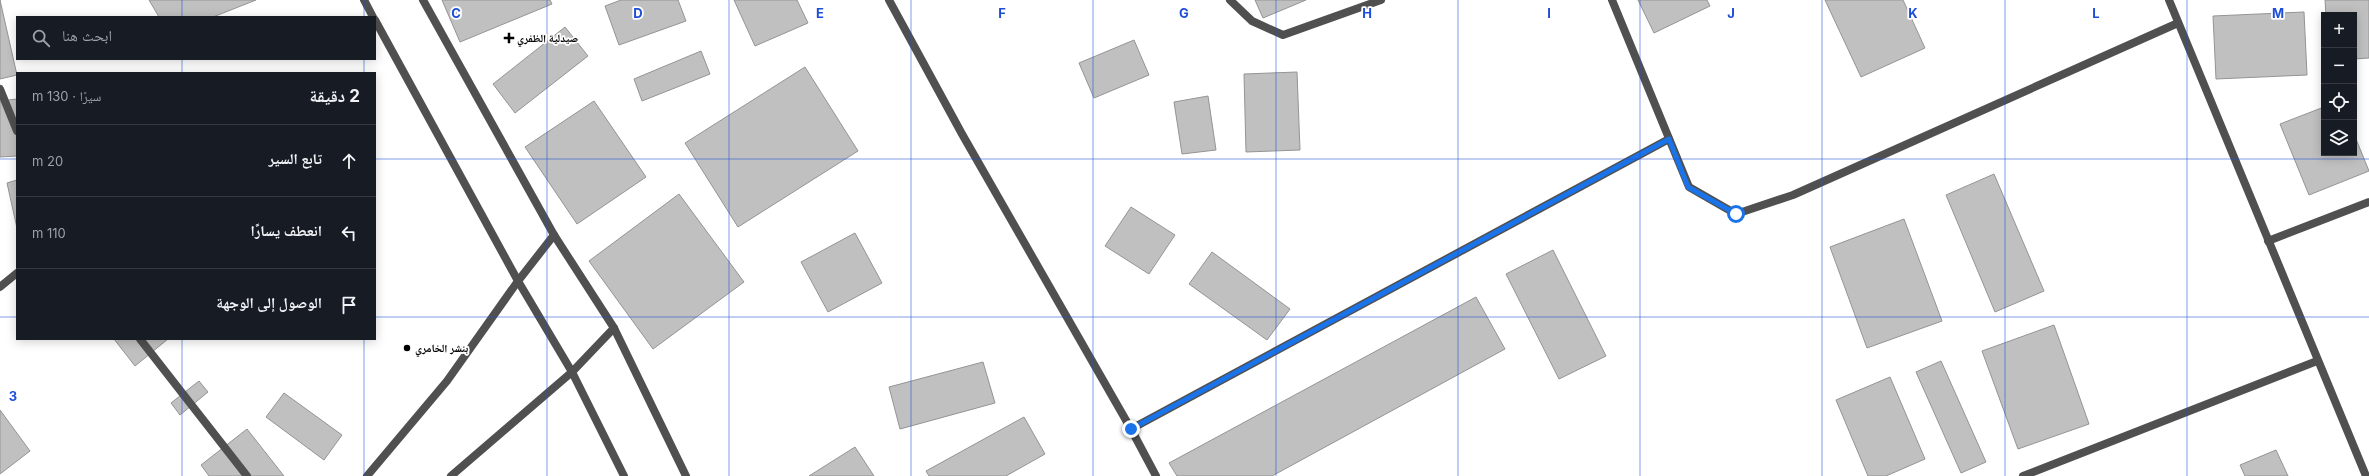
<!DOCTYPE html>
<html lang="ar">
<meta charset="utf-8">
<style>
:root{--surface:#171b24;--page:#242831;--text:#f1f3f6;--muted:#9ea1a6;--line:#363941}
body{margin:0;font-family:Inter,"Noto Naskh Arabic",sans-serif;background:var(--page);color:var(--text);direction:rtl}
.controls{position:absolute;right:12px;top:12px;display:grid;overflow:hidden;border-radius:0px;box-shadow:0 2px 10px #0003}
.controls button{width:36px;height:36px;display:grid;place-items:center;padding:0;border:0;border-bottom:1px solid var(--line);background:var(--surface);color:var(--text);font:20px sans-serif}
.stop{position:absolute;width:12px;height:12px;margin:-9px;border:3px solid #1a73e8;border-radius:50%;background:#fff}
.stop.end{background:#1a73e8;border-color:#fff;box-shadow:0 1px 4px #0008}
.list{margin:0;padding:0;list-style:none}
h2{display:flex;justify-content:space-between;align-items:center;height:52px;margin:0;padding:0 16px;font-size:17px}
h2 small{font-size:13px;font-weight:400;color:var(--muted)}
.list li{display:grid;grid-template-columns:26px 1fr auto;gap:12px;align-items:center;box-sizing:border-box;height:72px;padding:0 16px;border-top:1px solid var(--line)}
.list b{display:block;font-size:15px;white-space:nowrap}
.list em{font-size:13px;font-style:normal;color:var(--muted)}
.icon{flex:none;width:22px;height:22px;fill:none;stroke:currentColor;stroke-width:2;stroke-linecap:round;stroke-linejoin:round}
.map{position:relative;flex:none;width:2369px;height:476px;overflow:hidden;direction:ltr}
.search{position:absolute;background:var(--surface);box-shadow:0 2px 10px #0003;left:16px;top:16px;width:360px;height:44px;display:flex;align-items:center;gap:10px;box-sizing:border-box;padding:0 14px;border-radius:0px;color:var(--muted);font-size:15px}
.panel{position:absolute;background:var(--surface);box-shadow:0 2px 10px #0003;left:16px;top:72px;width:360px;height:268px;border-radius:0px;direction:rtl}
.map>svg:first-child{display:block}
.building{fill:#c0c0c0;stroke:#949494}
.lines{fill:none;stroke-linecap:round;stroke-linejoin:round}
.minor{stroke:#505050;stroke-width:8}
.tertiary{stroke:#505050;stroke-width:8}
.route{stroke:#1a73e8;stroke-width:5}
.grid{fill:none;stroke:#1d4ed8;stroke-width:1;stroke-opacity:0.55}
.poi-dot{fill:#000;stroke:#fff;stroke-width:1.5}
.labels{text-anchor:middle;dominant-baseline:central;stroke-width:3.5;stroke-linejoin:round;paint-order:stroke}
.poi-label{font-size:11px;font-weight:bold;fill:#000;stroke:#fff;text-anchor:start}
.grid-label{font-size:13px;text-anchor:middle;font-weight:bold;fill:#1d4ed8;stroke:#fff;stroke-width:3.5;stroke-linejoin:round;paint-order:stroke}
</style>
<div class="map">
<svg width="2369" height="476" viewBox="0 0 2369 476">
<rect width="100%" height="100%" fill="#fff"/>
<!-- building -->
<g class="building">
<polygon points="0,0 17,75 0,79"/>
<polygon points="149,0 256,0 213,17 159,17"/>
<polygon points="442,0 550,0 552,4 460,42"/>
<polygon points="621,0 678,0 686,21 619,45 605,6"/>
<polygon points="734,0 797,0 808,23 755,46"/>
<polygon points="1255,0 1306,0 1263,18"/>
<polygon points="1638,0 1707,0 1710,6 1654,33"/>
<polygon points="1825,0 1903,0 1925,48 1861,77"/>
<polygon points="2325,0 2369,0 2369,58 2354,59 2354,15 2326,15"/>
<polygon points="2304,12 2307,75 2216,79 2213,16"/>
<polygon points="565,27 588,56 515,113 493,84"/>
<polygon points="1134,40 1149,75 1094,98 1079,63"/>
<polygon points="701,51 710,74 642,101 634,79"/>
<polygon points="805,67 858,151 738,227 685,143"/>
<polygon points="1297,72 1300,150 1246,152 1244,74"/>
<polygon points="1208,96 1216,150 1182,154 1174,102"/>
<polygon points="17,99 17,156 0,157 0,101"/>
<polygon points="594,101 646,177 577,224 525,147"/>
<polygon points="2324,107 2324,153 2354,153 2354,134 2369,171 2309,195 2280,124"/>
<polygon points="1994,174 2044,291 1995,312 1946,195"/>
<polygon points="17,180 17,228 7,183"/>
<polygon points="679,194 744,282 653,349 589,261"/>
<polygon points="1131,207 1175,235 1149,274 1105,246"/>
<polygon points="1904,219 1942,321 1867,348 1830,247"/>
<polygon points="855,233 882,283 828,312 801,262"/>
<polygon points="1553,250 1606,356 1559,379 1506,274"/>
<polygon points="1212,252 1290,309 1267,340 1189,284"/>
<polygon points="1476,297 1505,349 1272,476 1177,476 1169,463"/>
<polygon points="2054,325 2089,424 2018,449 1982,351"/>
<polygon points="114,339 168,339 135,366"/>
<polygon points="1941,361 1986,462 1961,473 1916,372"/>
<polygon points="983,362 995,403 900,429 889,387"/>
<polygon points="1890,377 1925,459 1886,476 1868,476 1836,400"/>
<polygon points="199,381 208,392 180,415 171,403"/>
<polygon points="284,393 342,435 324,460 266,417"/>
<polygon points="0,410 30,451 0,474"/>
<polygon points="1024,417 1045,454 1006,476 929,476 926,471"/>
<polygon points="247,429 284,476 209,476 201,465"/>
<polygon points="855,447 874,476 809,476"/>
<polygon points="2276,450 2288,476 2245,476 2240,465"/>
</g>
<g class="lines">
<!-- minor -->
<g class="minor">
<polyline points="889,0 962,134 1131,429 1156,476"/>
<polyline points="1230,0 1252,21 1283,35 1381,0"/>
<polyline points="1612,0 1689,187 1736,214 1793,195 2178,23"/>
<polyline points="2169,0 2366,476"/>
<polyline points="0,89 17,131"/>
<polyline points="2268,241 2369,202"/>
<polyline points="0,287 17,273"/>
<polyline points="140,339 247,476"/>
<polyline points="1131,429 1669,139"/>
<polyline points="2023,476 2317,361"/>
</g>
<!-- tertiary -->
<g class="tertiary">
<polyline points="364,0 373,17"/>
<polyline points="423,0 554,235 614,328 686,476"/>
<polyline points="375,20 518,281 572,372 624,476"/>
<polyline points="367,476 447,381 518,281 554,235"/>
<polyline points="451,476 572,372 614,328"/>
</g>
</g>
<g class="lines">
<!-- route -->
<polyline class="route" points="1131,429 1669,139 1688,187 1736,214"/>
</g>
<!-- grid -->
<path class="grid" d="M182 0V17M364 0V17M547 0V476M729 0V476M911 0V476M1093 0V476M1276 0V476M1458 0V476M1640 0V476M1822 0V476M2005 0V476M2187 0V476M182 59V73M364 59V73M0 159H17M375 159H2369M0 317H17M375 317H2369M182 339V476M364 339V476"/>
<!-- markers -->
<g class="poi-dot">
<path d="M507 32h4v4h4v4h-4v4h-4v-4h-4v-4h4z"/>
<circle cx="407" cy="348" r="4"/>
</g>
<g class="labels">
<!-- poi labels -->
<g class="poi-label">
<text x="517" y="38">صيدلية الظفري</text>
<text x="415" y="348">بنشر الخامري</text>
</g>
</g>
<g class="grid-label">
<text x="456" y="18">C</text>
<text x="638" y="18">D</text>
<text x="820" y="18">E</text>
<text x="1002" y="18">F</text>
<text x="1184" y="18">G</text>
<text x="1367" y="18">H</text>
<text x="1549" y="18">I</text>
<text x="1731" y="18">J</text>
<text x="1913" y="18">K</text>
<text x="2096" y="18">L</text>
<text x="2278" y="18">M</text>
<text x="13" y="401">3</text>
</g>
</svg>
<div class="controls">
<button>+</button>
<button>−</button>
<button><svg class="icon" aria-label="locate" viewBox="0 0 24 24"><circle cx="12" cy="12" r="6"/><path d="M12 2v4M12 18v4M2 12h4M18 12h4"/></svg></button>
<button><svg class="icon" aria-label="layers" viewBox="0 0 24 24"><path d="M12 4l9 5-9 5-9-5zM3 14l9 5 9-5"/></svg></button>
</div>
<div class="stop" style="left:1736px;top:214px"></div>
<div class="stop end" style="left:1131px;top:429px"></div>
<div class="search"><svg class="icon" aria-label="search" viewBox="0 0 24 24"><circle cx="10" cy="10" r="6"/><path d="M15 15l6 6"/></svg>ابحث هنا</div>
<section class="panel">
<h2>2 دقيقة<small>سيرًا · 130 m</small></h2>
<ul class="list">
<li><svg class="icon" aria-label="ahead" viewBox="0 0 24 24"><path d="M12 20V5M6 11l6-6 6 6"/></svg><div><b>تابع السير</b></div><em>20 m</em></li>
<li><svg class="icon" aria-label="left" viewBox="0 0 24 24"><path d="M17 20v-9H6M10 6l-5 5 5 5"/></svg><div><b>انعطف يسارًا</b></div><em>110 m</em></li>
<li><svg class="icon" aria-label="arrive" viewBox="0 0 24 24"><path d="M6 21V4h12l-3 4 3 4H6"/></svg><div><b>الوصول إلى الوجهة</b></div></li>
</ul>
</section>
</div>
